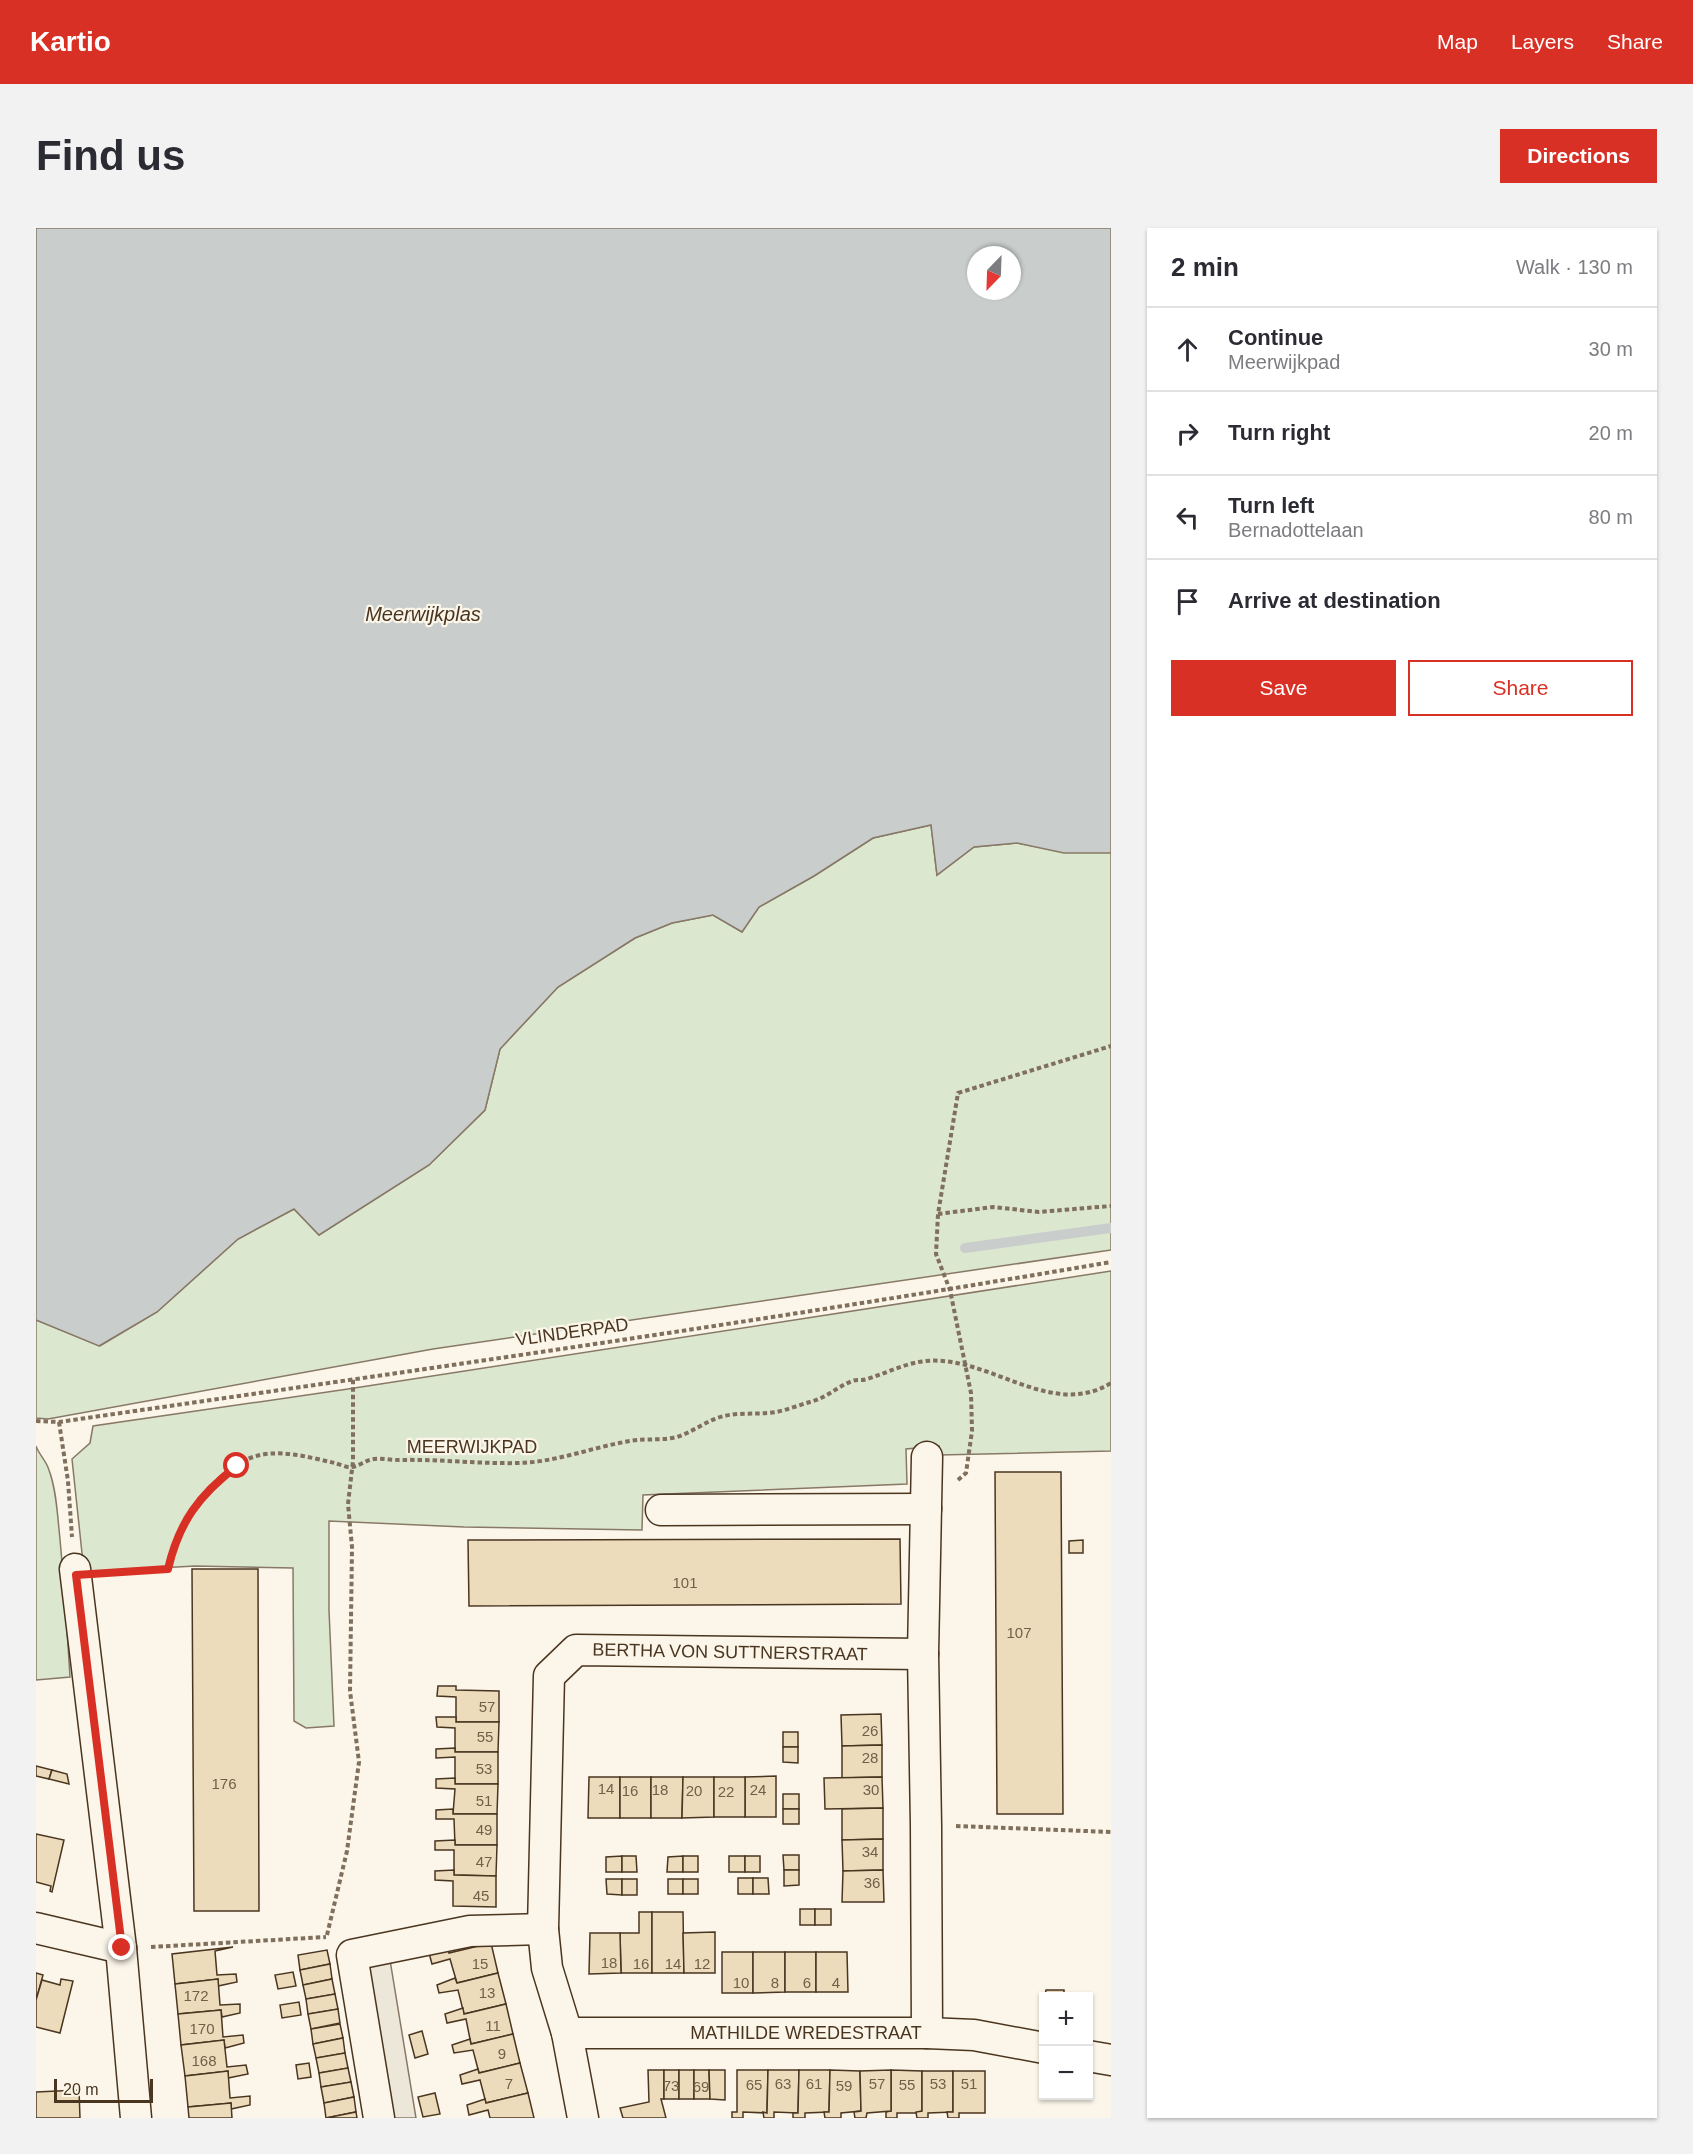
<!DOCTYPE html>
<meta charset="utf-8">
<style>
:root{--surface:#fff;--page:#f2f2f3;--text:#2b2b33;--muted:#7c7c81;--line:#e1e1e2;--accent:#d93025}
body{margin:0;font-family:Arial,sans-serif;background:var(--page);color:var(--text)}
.controls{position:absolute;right:18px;bottom:18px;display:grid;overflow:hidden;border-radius:0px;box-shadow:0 2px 4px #0004}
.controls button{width:54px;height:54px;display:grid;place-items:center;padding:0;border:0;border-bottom:2px solid var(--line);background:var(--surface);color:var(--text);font:30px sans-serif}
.compass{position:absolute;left:931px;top:18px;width:54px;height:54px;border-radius:50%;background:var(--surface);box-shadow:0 2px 4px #0004;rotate:203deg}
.scale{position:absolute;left:18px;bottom:15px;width:99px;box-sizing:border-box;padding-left:6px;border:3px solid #4a3520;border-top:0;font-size:16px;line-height:21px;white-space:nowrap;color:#4a3520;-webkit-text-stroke:4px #fbf6e9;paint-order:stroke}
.stop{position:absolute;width:18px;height:18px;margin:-14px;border:4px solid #d93025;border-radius:50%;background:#fff}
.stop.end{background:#d93025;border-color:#fff;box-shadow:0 2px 6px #0008}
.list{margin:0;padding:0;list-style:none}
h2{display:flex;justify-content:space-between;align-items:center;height:78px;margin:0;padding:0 24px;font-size:26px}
h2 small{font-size:20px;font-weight:400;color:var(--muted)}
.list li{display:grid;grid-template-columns:39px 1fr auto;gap:18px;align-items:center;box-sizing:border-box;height:84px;padding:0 24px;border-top:2px solid var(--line)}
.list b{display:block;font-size:22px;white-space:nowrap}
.list p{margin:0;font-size:20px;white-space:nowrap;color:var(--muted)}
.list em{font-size:20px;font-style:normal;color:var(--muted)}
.actions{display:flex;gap:12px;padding:18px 24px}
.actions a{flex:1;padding:14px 0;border:2px solid var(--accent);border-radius:0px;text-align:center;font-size:21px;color:var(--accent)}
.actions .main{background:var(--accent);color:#fff}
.icon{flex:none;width:33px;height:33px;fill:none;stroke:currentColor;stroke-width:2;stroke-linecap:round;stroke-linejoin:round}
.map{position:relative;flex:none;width:1075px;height:1890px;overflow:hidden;border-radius:0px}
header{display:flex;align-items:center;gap:36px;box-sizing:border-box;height:84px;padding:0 30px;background:var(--accent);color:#fff}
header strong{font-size:28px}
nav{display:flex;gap:33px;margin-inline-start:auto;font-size:21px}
.intro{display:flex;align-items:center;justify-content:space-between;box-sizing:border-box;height:144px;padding:0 36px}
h1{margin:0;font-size:42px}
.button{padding:15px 27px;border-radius:0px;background:var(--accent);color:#fff;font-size:21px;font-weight:700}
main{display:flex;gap:36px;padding:0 36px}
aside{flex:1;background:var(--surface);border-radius:0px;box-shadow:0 2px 4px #0004}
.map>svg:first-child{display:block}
.green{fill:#dce7d0;stroke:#887966;stroke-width:1.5}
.parking{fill:#ede7d9;stroke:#887966;stroke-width:1.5}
.water{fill:#c9cecd;stroke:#887966;stroke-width:1.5;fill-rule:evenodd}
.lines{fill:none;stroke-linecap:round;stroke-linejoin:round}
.stream{stroke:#c9cecd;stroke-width:10}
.building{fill:#ecdcbc;stroke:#4a3520;stroke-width:1.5}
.minor-casing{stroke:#4a3520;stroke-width:33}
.path{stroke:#7f6f5c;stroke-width:4;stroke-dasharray:4.5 3;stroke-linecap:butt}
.minor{stroke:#fbf6e9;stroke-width:30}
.route{stroke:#d93025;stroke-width:8}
.labels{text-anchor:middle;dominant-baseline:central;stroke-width:4.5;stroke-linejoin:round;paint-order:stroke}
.number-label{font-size:15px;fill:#725f47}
.street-label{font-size:18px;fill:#4a3520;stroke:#fbf6e9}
.water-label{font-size:20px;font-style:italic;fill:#4a3520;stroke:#fbf6e9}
</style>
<header>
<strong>Kartio</strong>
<nav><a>Map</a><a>Layers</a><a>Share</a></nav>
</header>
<div class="intro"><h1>Find us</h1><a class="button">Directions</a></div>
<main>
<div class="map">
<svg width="1075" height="1890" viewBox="0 0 1075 1890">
<rect width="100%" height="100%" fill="#fbf6e9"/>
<!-- green -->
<g class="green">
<polygon points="895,597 901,647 938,619 981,615 1002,619 1027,614 1075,622 1075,1022 397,1121 12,1191 0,1190 0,1092 64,1118 121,1084 202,1011 258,981 283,1007 393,937 449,882 464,821 522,759 599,710 636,695 677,687 706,704 723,679 778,648 837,610"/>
<polygon points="1075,1043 1075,1223 903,1227 903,1218 870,1221 871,1256 607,1267 606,1302 428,1299 293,1293 293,1382 298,1498 270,1500 258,1493 257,1340 159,1338 48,1344 36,1231 54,1215 57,1198 312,1161"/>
<path d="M0 1218C3 1227 10 1232 13 1242 20 1261 21 1282 23 1301 28 1351 31 1400 34 1449L0 1452Z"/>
</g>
<!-- parking -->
<polygon class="parking" points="354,1732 380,1890 346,1890 321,1737"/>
<!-- water -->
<path class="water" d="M0 0H1075V625H1028L981 615 938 619 901 647 895 597 837 610 778 648 723 679 706 704 677 687 636 695 599 710 522 759 464 821 449 882 393 937 283 1007 258 981 202 1011 121 1084 63 1118 0 1092ZM940 27H976V63H940Z"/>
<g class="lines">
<!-- stream -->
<polyline class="stream" points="929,1020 1075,1000"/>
</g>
<!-- building -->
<g class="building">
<polygon points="959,1244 1025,1244 1027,1586 961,1586"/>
<polygon points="864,1311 865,1376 433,1378 432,1312"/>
<polygon points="1047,1312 1047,1325 1033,1325 1033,1313"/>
<polygon points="156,1341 222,1341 223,1683 158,1683"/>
<polygon points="402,1458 420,1458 420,1462 463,1463 463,1494 420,1494 420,1469 401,1468"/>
<polygon points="845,1486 846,1517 806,1518 805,1487"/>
<polygon points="400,1489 420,1489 420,1494 463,1494 462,1524 419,1524 419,1500 401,1499"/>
<rect x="747" y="1504" width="15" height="15"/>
<polygon points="846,1517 846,1549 806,1550 806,1518"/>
<polygon points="747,1519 762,1519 762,1535 747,1534"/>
<polygon points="419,1520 419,1524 462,1524 462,1556 419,1556 419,1529 400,1530 400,1521"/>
<polygon points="0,1538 16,1542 13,1551 0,1548"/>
<polygon points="16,1542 31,1546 33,1556 13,1551"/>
<polygon points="740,1548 740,1589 709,1589 709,1549"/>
<polygon points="553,1549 584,1549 584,1590 552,1590"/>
<rect x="584" y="1549" width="31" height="41"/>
<polygon points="615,1549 647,1549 646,1590 615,1590"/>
<polygon points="647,1549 678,1549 678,1589 646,1590"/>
<rect x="678" y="1549" width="31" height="40"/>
<polygon points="846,1549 847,1580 789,1581 788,1550"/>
<polygon points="419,1550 419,1556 462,1556 461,1586 417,1586 419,1561 400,1560 400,1551"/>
<rect x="747" y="1566" width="16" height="15"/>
<polygon points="847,1580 847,1611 806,1612 806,1581"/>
<polygon points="417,1581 417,1586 461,1586 461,1617 419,1617 418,1591 400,1591 400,1582"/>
<rect x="747" y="1581" width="16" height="15"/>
<polygon points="0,1606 28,1612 16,1664 14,1663 15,1658 0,1654"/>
<polygon points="847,1611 847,1642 807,1643 806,1612"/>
<polygon points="419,1612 419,1617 461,1617 460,1648 418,1647 418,1622 399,1622 399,1613"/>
<polygon points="747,1627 763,1627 763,1642 748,1642"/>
<polygon points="586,1628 586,1644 570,1644 570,1629"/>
<polygon points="586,1628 600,1628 601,1644 586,1644"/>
<polygon points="647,1628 647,1644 631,1644 632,1629"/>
<rect x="647" y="1628" width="15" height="16"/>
<rect x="693" y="1628" width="16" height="16"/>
<rect x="709" y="1628" width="15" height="16"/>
<polygon points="418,1642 418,1647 460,1648 460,1679 417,1678 417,1653 399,1652 399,1643"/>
<polygon points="748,1642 763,1642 763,1657 748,1658"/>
<polygon points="847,1642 848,1674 806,1674 807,1643"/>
<rect x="702" y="1650" width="15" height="16"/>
<polygon points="717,1650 732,1650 733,1666 717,1666"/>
<polygon points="570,1651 586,1651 586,1667 571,1666"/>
<rect x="586" y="1651" width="15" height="16"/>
<rect x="632" y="1651" width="15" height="15"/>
<rect x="647" y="1651" width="15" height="15"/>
<rect x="764" y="1681" width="15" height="16"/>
<rect x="779" y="1681" width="16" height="16"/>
<polygon points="603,1684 616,1684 616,1745 585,1745 584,1705 603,1705"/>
<polygon points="616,1684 647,1684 648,1745 616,1745"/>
<polygon points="679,1704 679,1745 648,1745 647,1705"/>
<polygon points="554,1705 584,1705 585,1745 553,1746"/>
<polygon points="455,1715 462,1745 421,1755 414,1731 396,1736 393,1725 412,1720 413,1725"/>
<polygon points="197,1719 179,1723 181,1747 200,1746 201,1754 182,1758 182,1751 139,1756 136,1726"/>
<polygon points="291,1722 294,1736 264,1742 262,1727"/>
<rect x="686" y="1724" width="31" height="41"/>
<polygon points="717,1724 749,1724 749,1764 717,1765"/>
<rect x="749" y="1724" width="31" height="40"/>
<polygon points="780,1724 811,1724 812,1764 780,1764"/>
<polygon points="294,1736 296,1751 267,1757 264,1742"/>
<polygon points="257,1744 260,1758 242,1761 239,1747"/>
<polygon points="0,1745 7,1747 0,1772"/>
<polygon points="462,1745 470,1776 428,1786 422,1762 403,1765 401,1757 419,1750 421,1755"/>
<polygon points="25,1751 37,1753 24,1805 0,1799 0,1772 6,1752 24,1757"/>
<polygon points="182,1751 184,1777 204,1776 204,1785 186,1789 185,1782 142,1786 139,1756"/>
<polygon points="296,1751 299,1766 270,1771 267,1757"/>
<polygon points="1010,1762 1028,1762 1028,1768 1009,1768"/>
<polygon points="299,1766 302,1781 272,1786 270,1771"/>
<polygon points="263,1774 265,1787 246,1790 244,1777"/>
<polygon points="470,1776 477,1806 435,1816 430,1791 411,1795 409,1786 427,1780 428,1786"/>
<polygon points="302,1781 304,1795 275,1801 272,1786"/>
<polygon points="185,1782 187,1809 207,1807 208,1815 189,1820 188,1812 145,1817 142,1786"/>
<polygon points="304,1796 307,1810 277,1816 275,1801"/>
<polygon points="386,1803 392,1826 379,1830 373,1807"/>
<polygon points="477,1806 484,1835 443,1845 437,1822 418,1825 416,1817 434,1811 435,1816"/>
<polygon points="307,1810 309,1825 280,1830 277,1816"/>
<polygon points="188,1812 191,1839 210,1837 212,1846 192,1850 192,1843 149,1848 145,1817"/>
<polygon points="309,1825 312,1840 283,1845 280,1830"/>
<polygon points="273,1835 275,1849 262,1851 260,1837"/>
<polygon points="484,1835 492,1865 450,1875 444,1852 426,1856 424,1847 442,1841 443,1845"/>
<polygon points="312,1840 315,1854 285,1859 283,1845"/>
<polygon points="612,1842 628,1842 628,1871 625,1871 630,1890 587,1890 584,1880 613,1874"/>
<rect x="628" y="1842" width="15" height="29"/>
<rect x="643" y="1842" width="15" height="29"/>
<polygon points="658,1842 673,1842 674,1871 658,1871"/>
<polygon points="673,1842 689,1842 689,1872 674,1871"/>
<polygon points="701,1842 732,1842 731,1885 707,1884 707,1890 696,1890 696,1884 701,1884"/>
<polygon points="732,1842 763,1842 762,1885 738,1884 738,1890 728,1890 727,1884 731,1885"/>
<polygon points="763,1842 794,1842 793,1884 769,1885 769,1890 757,1890 757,1885 762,1885"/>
<polygon points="794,1842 824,1843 825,1883 805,1885 805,1890 789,1890 788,1884 793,1884"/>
<polygon points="855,1842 886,1843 886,1883 881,1885 861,1885 861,1890 850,1890 850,1884 855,1883"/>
<polygon points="855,1842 855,1883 831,1885 830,1890 819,1890 818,1884 825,1883 824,1843"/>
<polygon points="192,1843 194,1870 214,1868 214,1877 195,1881 195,1875 152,1879 149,1848"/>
<polygon points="886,1843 917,1843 917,1884 892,1885 892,1890 881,1890 880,1884 886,1883"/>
<polygon points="917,1843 949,1843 949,1885 923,1885 923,1890 912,1890 911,1884 917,1884"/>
<polygon points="315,1854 318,1869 288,1875 285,1859"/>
<polygon points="43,1862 44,1890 0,1890 0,1864"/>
<polygon points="399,1865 404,1886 387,1889 382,1869"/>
<polygon points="492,1865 498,1890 454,1890 452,1882 433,1887 431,1877 449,1871 450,1875"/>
<polygon points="318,1869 320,1884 290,1890 288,1875"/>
<polygon points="195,1875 196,1890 153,1890 152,1879"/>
<polygon points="320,1884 321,1890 290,1890"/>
</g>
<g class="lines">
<!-- minor casing -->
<g class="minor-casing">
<g id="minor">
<polyline points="625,1282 890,1281"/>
<polyline points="39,1341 85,1720 100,1890"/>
<polyline points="0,1700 85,1720"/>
<polyline points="531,1805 891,1805 938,1807 1008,1820"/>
<polyline points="891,1805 890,1597 887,1426 891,1229"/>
<polyline points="1052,1828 1075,1832"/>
<polyline points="343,1890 316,1727 434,1703 507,1701"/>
<polyline points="547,1890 531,1805 511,1740 507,1701 513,1448 540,1422 887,1426"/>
</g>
</g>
<!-- path -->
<g class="path">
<polyline points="902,986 957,979 1003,984 1075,978"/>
<path d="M0 1193 23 1194C374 1143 725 1094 1075 1034"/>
<polyline points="23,1194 32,1253 36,1309"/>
<polyline points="922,1252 930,1245 936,1203 935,1165 914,1062 900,1026 902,986 922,865 1075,818"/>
<path d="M70 1345 132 1340C143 1296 169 1252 212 1231 238 1219 272 1229 299 1235 303 1236 309 1239 313 1239 321 1240 329 1232 338 1231 346 1230 355 1232 363 1232 403 1231 443 1236 483 1235 521 1234 557 1219 594 1213 610 1210 625 1213 641 1209 657 1204 671 1192 688 1188 705 1184 722 1187 740 1184 751 1182 763 1177 774 1174 790 1170 801 1159 816 1153 821 1151 826 1153 831 1151 851 1145 869 1135 890 1133 953 1127 1015 1192 1075 1155"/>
<polyline points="920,1598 1075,1604"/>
<polyline points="291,1707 311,1623 323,1534 314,1463 316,1319 312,1276 317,1233 317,1151"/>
<polyline points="115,1719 290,1709"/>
</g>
<!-- minor -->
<use href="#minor" class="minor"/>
</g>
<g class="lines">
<!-- route -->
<path class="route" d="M86 1720 40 1347 132 1341C143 1294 163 1267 201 1238"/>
</g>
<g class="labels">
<!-- number labels -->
<g class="number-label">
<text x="649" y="1354">101</text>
<text x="983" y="1404">107</text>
<text x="451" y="1478">57</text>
<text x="834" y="1502">26</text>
<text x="449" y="1508">55</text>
<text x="834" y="1529">28</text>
<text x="448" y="1540">53</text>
<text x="188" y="1555">176</text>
<text x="570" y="1560">14</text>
<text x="624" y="1561">18</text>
<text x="722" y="1561">24</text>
<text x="835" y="1561">30</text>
<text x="594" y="1562">16</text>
<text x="658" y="1562">20</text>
<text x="690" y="1563">22</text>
<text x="448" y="1572">51</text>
<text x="448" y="1601">49</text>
<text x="834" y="1623">34</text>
<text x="448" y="1633">47</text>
<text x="836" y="1654">36</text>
<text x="445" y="1667">45</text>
<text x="573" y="1734">18</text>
<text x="444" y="1735">15</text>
<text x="605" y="1735">16</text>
<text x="637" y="1735">14</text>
<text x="666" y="1735">12</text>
<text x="705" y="1754">10</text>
<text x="739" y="1754">8</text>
<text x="771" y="1754">6</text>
<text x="800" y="1754">4</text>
<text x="451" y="1764">13</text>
<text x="160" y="1767">172</text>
<text x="457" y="1797">11</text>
<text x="166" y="1800">170</text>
<text x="466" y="1825">9</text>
<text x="168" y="1832">168</text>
<text x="473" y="1855">7</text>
<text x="747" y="1855">63</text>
<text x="778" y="1855">61</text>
<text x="841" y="1855">57</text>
<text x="902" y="1855">53</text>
<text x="933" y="1855">51</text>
<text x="718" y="1856">65</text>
<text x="871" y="1856">55</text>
<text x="635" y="1857">73</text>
<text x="808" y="1857">59</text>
<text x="665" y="1858">69</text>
</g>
<!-- street labels -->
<g class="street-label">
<text transform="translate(536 1104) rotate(-8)">VLINDERPAD</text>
<text x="436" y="1219">MEERWIJKPAD</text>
<text transform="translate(694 1424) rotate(1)">BERTHA VON SUTTNERSTRAAT</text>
<text x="770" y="1805">MATHILDE WREDESTRAAT</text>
</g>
<!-- water labels -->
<g class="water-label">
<text x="387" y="386">Meerwijkplas</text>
</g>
</g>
</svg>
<div class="controls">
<button>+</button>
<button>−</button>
</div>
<svg class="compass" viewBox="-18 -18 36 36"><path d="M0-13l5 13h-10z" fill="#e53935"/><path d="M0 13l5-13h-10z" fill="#7c7c81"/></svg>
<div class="scale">20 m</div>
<div class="stop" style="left:201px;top:1238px"></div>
<div class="stop end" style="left:86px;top:1720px"></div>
</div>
<aside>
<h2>2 min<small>Walk · 130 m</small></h2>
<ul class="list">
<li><svg class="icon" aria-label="ahead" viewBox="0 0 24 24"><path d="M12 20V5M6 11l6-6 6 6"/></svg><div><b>Continue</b><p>Meerwijkpad</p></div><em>30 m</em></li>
<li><svg class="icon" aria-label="right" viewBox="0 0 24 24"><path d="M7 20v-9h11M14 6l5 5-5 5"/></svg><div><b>Turn right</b></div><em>20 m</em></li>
<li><svg class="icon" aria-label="left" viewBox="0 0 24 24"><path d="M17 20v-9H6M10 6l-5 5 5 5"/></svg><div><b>Turn left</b><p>Bernadottelaan</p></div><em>80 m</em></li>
<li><svg class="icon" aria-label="arrive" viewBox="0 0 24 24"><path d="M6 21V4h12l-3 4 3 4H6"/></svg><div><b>Arrive at destination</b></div></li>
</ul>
<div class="actions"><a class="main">Save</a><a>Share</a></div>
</aside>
</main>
